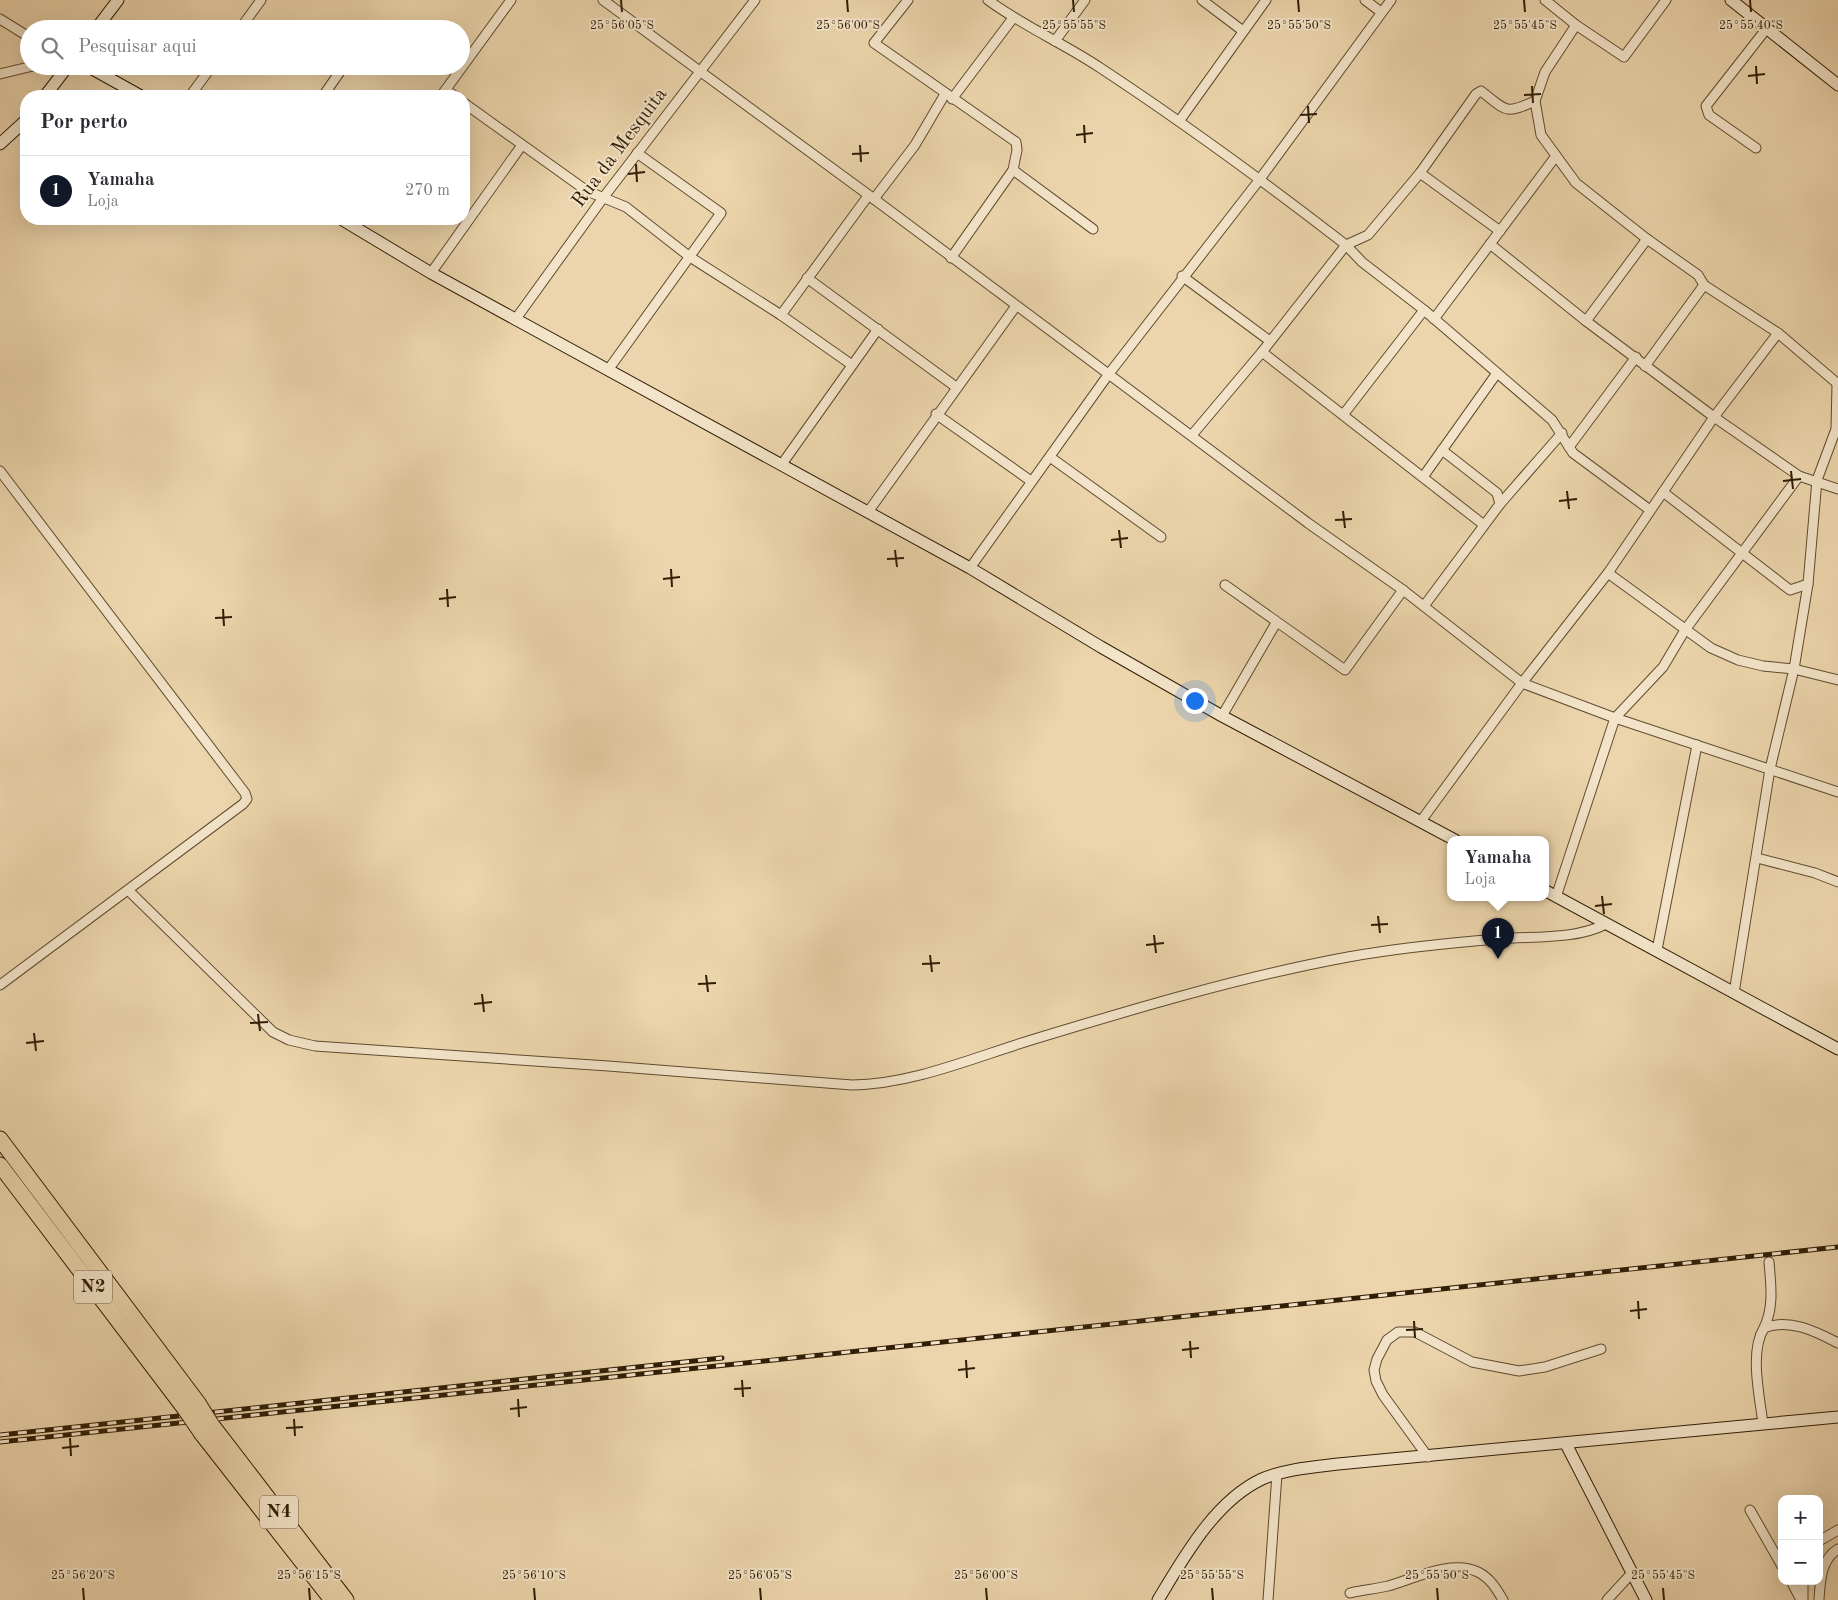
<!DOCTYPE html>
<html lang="pt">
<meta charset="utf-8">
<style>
:root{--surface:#fff;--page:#f7f7f7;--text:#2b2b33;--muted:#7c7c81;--line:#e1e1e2;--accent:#111827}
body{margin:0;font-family:"Old Standard TT",serif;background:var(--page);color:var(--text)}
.controls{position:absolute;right:15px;bottom:15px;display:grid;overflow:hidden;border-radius:10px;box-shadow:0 5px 20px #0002}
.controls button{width:45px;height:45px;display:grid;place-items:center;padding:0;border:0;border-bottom:1px solid var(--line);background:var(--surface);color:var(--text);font:25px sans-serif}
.you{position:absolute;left:1194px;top:700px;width:18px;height:18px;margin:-12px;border:4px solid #fff;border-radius:50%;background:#1a73e8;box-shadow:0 0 0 8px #1a73e833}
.badge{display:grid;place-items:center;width:32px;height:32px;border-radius:50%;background:var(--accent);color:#fff;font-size:16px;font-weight:700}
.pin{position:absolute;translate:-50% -41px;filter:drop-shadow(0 1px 2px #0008)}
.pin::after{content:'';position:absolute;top:26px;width:18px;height:15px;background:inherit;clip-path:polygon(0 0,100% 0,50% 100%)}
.popup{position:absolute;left:1447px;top:836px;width:102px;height:65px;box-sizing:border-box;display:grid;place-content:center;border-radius:10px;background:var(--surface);filter:drop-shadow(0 1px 4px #0005);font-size:16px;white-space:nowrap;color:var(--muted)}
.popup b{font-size:19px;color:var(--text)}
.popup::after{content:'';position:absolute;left:50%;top:100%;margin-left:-10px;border:10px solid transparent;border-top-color:var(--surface)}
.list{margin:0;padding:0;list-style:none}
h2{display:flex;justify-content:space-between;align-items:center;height:65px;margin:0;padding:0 20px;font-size:21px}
h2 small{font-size:16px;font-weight:400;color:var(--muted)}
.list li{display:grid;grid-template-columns:32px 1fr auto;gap:15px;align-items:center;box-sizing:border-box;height:70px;padding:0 20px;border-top:1px solid var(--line)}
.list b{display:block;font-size:19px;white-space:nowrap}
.list p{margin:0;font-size:16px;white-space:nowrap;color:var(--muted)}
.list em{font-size:16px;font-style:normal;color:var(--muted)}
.icon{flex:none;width:28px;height:28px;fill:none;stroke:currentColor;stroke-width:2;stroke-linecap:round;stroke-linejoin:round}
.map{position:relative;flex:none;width:1838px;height:1600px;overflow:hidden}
.search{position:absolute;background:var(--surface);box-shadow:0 5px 20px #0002;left:20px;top:20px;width:450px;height:55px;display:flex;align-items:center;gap:12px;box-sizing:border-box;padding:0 18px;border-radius:28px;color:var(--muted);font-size:19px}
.panel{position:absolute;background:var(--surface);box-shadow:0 5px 20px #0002;left:20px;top:90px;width:450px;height:135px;border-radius:20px}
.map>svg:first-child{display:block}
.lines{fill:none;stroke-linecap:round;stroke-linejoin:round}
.street-casing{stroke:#5f4b2f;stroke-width:11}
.secondary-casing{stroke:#301d05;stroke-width:13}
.highway-casing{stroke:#301d05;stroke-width:17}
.street{stroke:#f3e4c9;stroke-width:9}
.secondary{stroke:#f3e4c9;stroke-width:11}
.highway{stroke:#ecd5ac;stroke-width:15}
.rail-casing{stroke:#301d05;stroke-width:5}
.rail{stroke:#f3e4c9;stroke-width:3;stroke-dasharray:9;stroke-linecap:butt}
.highway-bridge-casing{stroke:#301d05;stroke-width:17;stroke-linecap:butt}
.highway-bridge{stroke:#ecd5ac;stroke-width:15}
.ticks{fill:none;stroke:#301d05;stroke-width:2}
.labels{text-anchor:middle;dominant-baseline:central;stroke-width:4;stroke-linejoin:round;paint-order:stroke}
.shield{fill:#f3e4c9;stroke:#6a5940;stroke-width:1}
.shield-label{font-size:19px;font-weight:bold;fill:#301d05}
.street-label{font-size:20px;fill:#301d05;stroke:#f3e4c9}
.ticks-label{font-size:12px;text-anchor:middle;fill:#301d05;stroke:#f3e4c9;stroke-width:4;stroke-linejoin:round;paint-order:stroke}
</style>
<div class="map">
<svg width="1838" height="1600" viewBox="0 0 1838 1600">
<rect width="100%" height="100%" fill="#ecd5ac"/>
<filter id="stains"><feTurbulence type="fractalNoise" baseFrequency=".004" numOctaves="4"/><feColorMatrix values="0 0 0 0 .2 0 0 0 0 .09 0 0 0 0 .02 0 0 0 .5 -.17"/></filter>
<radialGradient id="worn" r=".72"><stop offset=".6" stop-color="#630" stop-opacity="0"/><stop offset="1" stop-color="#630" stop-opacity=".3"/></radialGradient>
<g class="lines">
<!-- street casing -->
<g class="street-casing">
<g id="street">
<polyline points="603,0 874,199 1308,523 1403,590 1522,683 1615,718 1838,792"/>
<polyline points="908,0 874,43 1016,142 1017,150 1013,170 951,258"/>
<path d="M988 0C1023 26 1063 43 1099 67 1184 123 1266 183 1346 245L1362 262 1424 310 1552 420 1573 453 1650 510"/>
<polyline points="1202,0 1243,31"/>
<polyline points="1365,0 1381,12"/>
<polyline points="1545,0 1576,25 1624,57 1666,0"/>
<polyline points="0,19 29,37"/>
<polyline points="240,29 261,0"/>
<polyline points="1055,41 1085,0"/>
<polyline points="0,74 33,66"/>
<polyline points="446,90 455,96"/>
<polyline points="190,96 212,66"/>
<polyline points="323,96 344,66"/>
<polyline points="441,96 511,0"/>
<polyline points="952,99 1013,18"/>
<polyline points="1535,101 1545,72 1576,25"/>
<polyline points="464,103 587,191 626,207 690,257 781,315 852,365"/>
<polyline points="1180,120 1266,0"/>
<polyline points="1756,148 1709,115 1706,106 1767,28"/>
<polyline points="1013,170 1093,229"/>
<polyline points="1420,173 1500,231"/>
<polyline points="874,199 915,145 945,94"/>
<polyline points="1490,244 1586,321 1714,417 1799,476 1838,489"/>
<polyline points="431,273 522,145"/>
<polyline points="1182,276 1270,341"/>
<polyline points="807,278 956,387"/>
<polyline points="781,315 868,196"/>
<polyline points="1434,319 1556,156"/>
<polyline points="515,320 603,198 755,0"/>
<polyline points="1586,321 1647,239"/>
<polyline points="1262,352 1484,525"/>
<polyline points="1645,366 1704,285"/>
<polyline points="608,370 721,213 637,153"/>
<polyline points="936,414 1031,481"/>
<polyline points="1343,415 1424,310"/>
<path d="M1192 435 1262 352 1346 245 1368 235 1420 173 1476 94 1481 91C1507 111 1504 115 1535 101L1541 135 1576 183 1647 239 1698 275 1704 285 1778 333 1838 384"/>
<polyline points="1569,447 1636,357"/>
<polyline points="1442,450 1497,493 1500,504"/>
<polyline points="1050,457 1161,537"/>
<polyline points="782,464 878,329"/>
<polyline points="0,471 245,793 247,799 243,804 0,985"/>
<polyline points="1423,477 1497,373"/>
<polyline points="1663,492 1790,590 1808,584"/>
<polyline points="868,512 1016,306"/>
<polyline points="970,568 1108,375 1260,179 1391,0"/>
<polyline points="1608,573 1711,648 1738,660 1763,666 1794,669 1838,680"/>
<polyline points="1225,585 1345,670 1403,590"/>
<polyline points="1424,606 1500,504 1562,433"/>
<polyline points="1222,716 1276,623"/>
<polyline points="1421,821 1522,683 1608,573 1714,417 1778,333"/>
<polyline points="1757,858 1815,873 1838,882"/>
<path d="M129 891 273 1032 289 1040 315 1046 608 1066 852 1085C912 1084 970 1059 1028 1041 1133 1009 1240 977 1348 957 1398 948 1448 943 1499 939 1532 936 1575 940 1606 924"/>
<polyline points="1556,897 1615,718 1663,667 1685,630 1799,476"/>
<polyline points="1657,950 1697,745"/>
<polyline points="1734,993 1770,769 1794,669 1808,584 1817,480 1836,429 1837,384"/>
<path d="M1764 1328C1774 1307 1771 1286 1769 1262"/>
<path d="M1763 1424C1760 1398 1749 1352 1764 1328 1789 1318 1815 1331 1838 1343"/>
<polyline points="1428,1457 1383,1395 1376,1381 1374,1370 1377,1359 1387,1340 1398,1332 1415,1332 1472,1362 1519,1371 1545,1367 1601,1349"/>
<polyline points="1750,1510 1782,1566"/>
<polyline points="1819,1541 1838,1530"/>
<polyline points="1791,1581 1801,1600"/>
<polyline points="1803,1581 1803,1600"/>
<path d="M1350 1593C1362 1590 1375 1589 1388 1586 1413 1579 1452 1559 1478 1572 1490 1578 1496 1588 1503 1600"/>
<polyline points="1268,1600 1277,1474"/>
<polyline points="1607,1600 1631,1574"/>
<path d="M1819 1600C1820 1582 1821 1559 1838 1549"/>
</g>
</g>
<!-- secondary casing -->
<g class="secondary-casing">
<g id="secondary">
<polyline points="1731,0 1838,85"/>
<polyline points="96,29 118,0"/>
<polyline points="87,66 141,96"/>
<polyline points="45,96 68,66"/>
<polyline points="0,144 26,120"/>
<polyline points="341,219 431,273 970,568 1101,647 1222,716 1455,840"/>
<polyline points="1546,891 1838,1049"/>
<polyline points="1566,1444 1646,1600"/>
<path d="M1158 1600C1184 1557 1215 1501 1262 1479 1285 1469 1313 1467 1338 1464L1838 1417"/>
</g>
</g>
<!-- highway casing -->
<g class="highway-casing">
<g id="highway">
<polyline points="0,1139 198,1403"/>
<polyline points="0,1165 185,1409"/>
<polyline points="211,1424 346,1600"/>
<polyline points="202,1434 332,1600"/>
</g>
</g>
<!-- street -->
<use href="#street" class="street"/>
<!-- secondary -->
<use href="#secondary" class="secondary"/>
<!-- highway -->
<use href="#highway" class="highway"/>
<!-- rail casing -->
<g class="rail-casing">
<g id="rail">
<polyline points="0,1435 722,1358"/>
<polyline points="0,1442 1838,1247"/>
</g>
</g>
<!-- rail -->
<use href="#rail" class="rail"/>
<!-- highway-bridge casing -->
<g class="highway-bridge-casing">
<g id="highway-bridge">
<polyline points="198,1403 211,1424"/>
<polyline points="185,1409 202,1434"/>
</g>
</g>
<!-- highway-bridge -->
<use href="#highway-bridge" class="highway-bridge"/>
</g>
<!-- ticks -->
<path class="ticks" d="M621 0 622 12M847 0 848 12M1073 0 1074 12M1298 0 1299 12M1524 0 1525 12M1750 0 1751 12M1756 66 1757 84M1748 76 1765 74M1532 86 1533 103M1524 95 1541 94M1308 106 1309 123M1300 115 1317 114M1084 125 1085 143M1076 135 1093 133M860 145 861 162M852 154 869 153M636 164 637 182M628 174 645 172M1791 471 1793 489M1783 481 1801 479M1567 491 1569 509M1559 501 1577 499M1343 511 1345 528M1335 520 1352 519M1119 530 1121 548M1111 540 1128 538M895 550 897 567M887 559 904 558M671 569 672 587M663 579 680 577M447 589 448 607M439 599 456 597M223 609 224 626M215 618 232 617M1602 896 1604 914M1595 906 1612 904M1378 916 1380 933M1371 925 1388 924M1154 935 1156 953M1146 945 1164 943M930 955 932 972M922 964 940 963M706 975 708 992M698 984 716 983M482 994 484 1012M474 1004 492 1002M258 1014 260 1031M250 1023 268 1022M34 1033 36 1051M26 1043 44 1041M1638 1301 1639 1319M1630 1311 1647 1309M1414 1321 1415 1338M1406 1330 1423 1329M1190 1341 1191 1358M1182 1350 1199 1348M966 1360 967 1378M958 1370 975 1368M742 1380 743 1397M734 1389 751 1388M518 1399 519 1417M510 1409 527 1407M294 1419 295 1436M286 1428 303 1427M70 1438 71 1456M62 1448 79 1446M83 1588 84 1600M309 1588 310 1600M534 1588 535 1600M760 1588 761 1600M986 1588 987 1600M1212 1588 1213 1600M1437 1588 1438 1600M1663 1588 1664 1600"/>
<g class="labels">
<!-- shield labels -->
<g class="shield">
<rect x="74" y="1270.5" width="38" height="33" rx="4"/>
<rect x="260" y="1495.5" width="38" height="33" rx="4"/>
</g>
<g class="shield-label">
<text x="93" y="1287">N2</text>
<text x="279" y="1512">N4</text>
</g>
<!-- street labels -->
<g class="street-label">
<text transform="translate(620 148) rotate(-53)">Rua da Mesquita</text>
</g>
</g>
<g class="ticks-label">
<text x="622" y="29">25°56'05"S</text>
<text x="848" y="29">25°56'00"S</text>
<text x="1074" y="29">25°55'55"S</text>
<text x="1299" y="29">25°55'50"S</text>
<text x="1525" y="29">25°55'45"S</text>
<text x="1751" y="29">25°55'40"S</text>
<text x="83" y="1579">25°56'20"S</text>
<text x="309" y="1579">25°56'15"S</text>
<text x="534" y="1579">25°56'10"S</text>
<text x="760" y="1579">25°56'05"S</text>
<text x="986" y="1579">25°56'00"S</text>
<text x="1212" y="1579">25°55'55"S</text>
<text x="1437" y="1579">25°55'50"S</text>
<text x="1663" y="1579">25°55'45"S</text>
</g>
<rect width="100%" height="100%" filter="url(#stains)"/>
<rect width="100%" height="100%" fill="url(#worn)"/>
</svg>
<div class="controls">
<button>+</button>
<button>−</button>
</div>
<div class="you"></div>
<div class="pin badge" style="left:1498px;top:959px">1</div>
<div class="popup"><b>Yamaha</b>Loja</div>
<div class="search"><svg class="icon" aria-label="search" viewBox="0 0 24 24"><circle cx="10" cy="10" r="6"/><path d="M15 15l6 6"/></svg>Pesquisar aqui</div>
<section class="panel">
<h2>Por perto<small></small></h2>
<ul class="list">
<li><span class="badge">1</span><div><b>Yamaha</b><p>Loja</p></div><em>270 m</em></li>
</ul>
</section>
</div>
